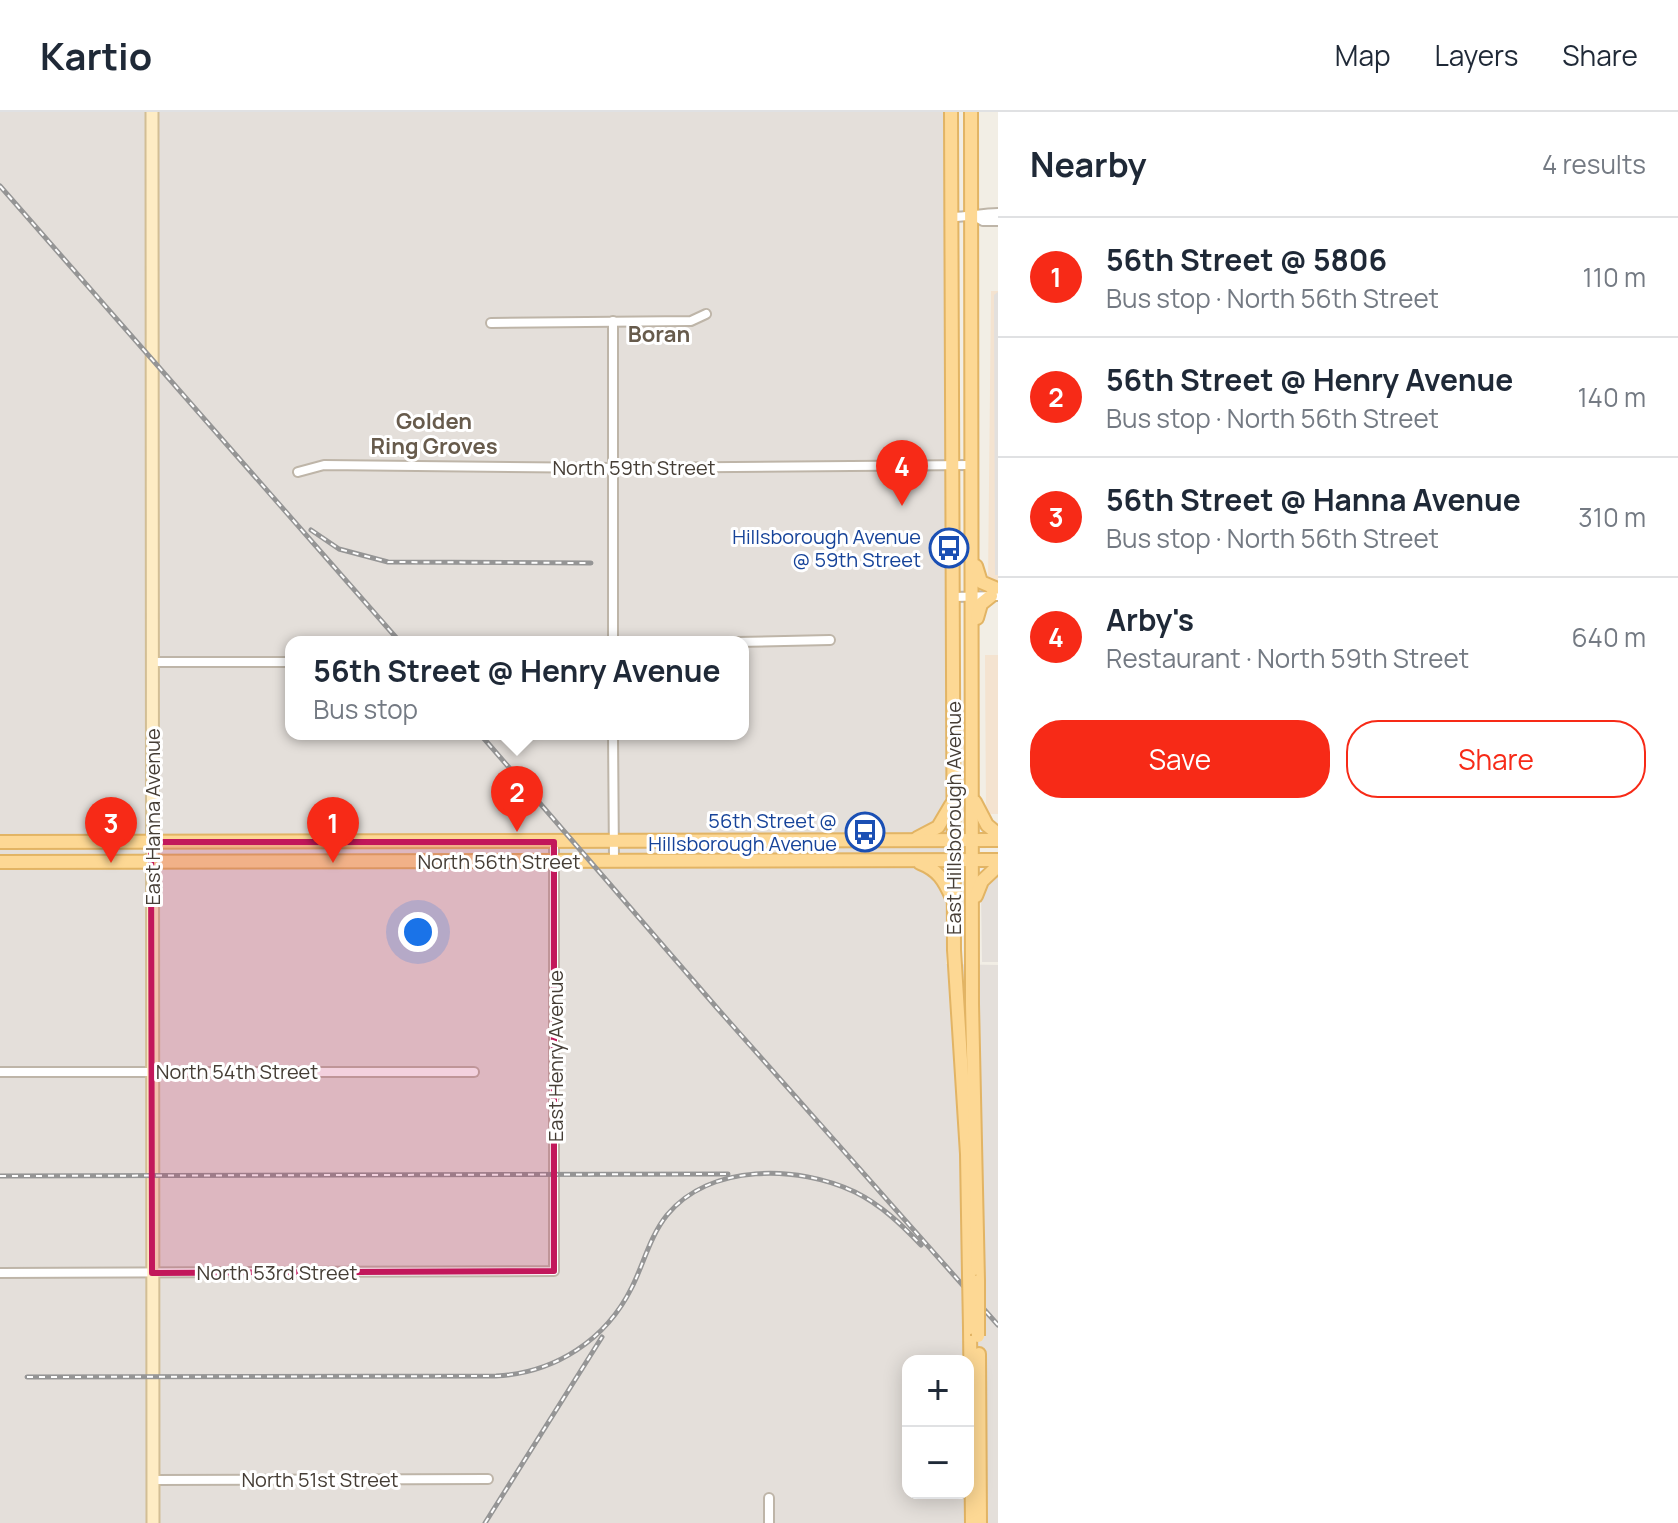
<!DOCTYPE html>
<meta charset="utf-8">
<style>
:root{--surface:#fff;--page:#f6f6f7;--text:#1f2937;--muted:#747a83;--line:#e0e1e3;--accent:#f72a17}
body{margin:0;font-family:Manrope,sans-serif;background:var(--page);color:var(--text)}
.controls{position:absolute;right:24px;bottom:24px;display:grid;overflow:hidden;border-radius:16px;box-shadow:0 4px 20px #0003}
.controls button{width:72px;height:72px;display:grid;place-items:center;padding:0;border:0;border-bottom:2px solid var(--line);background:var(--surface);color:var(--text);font:40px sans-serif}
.you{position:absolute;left:418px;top:820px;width:28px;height:28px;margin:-20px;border:6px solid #fff;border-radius:50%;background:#1a73e8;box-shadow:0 0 0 12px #1a73e833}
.badge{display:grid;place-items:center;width:52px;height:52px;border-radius:50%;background:var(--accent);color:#fff;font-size:26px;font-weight:700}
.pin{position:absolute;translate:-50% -66px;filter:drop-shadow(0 2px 4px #0008)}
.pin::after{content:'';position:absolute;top:42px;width:28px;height:24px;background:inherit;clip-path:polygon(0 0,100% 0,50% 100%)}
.popup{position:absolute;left:285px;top:524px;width:464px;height:104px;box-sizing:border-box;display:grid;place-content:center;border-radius:16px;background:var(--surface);filter:drop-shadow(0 2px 6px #0005);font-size:26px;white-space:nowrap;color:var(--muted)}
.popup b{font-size:30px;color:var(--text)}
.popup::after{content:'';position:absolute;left:50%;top:100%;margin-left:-16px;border:16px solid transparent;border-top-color:var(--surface)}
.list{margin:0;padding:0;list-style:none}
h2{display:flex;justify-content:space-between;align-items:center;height:104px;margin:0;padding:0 32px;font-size:34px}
h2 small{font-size:26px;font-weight:400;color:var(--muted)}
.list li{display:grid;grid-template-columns:52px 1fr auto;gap:24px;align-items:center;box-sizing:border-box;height:120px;padding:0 32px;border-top:2px solid var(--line)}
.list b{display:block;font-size:30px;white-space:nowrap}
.list p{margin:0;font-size:26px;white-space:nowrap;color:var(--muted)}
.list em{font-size:26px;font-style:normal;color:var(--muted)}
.actions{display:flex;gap:16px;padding:24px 32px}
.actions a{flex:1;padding:18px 0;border:2px solid var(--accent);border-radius:32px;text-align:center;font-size:28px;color:var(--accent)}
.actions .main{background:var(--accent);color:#fff}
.map{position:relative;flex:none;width:998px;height:1411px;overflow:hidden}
header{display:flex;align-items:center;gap:48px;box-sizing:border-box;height:112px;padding:0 40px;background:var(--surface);border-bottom:2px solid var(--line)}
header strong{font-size:38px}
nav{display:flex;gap:44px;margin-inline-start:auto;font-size:28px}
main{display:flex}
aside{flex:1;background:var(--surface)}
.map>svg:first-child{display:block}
.commercial{fill:#f4e3d0}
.industrial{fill:#e4dfda;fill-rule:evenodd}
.parking{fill:#e3e0dd}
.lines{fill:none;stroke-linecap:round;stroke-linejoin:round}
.street-casing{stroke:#beb5a8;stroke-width:12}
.secondary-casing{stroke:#d2be95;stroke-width:15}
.primary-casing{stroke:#e2b464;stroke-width:16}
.street{stroke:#fff;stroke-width:8}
.secondary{stroke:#feecc4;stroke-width:11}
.primary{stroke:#fdd894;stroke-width:12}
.rail-casing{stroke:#959595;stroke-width:5}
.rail{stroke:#fff;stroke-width:2;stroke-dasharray:6;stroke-linecap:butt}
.primary-bridge-casing{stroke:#e2b464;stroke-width:16;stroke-linecap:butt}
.primary-bridge{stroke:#fdd894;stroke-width:12}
.marked{fill:#c2185b;fill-opacity:0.2;stroke:#c2185b;stroke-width:6;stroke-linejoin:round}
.labels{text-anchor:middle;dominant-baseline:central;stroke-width:6;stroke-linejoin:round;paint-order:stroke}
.street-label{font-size:20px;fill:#453d35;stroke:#fff}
.transit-label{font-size:20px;fill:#164399;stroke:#fff;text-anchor:end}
.neighbourhood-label{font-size:22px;font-weight:bold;fill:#675b4c;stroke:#fff}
</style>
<header>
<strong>Kartio</strong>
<nav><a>Map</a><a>Layers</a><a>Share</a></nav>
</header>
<main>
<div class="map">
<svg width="998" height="1411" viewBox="0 0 998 1411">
<rect width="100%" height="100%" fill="#f2eee5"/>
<!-- commercial -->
<g class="commercial">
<polygon points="991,179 998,179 998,473 988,470"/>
<polygon points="985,543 998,543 998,702 986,702"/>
</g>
<!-- industrial -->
<g class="industrial">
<path d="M0 0H946V852L998 853V1411H0ZM291 530H743V622H291ZM908 1249H968V1381H908Z"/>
<polygon points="998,761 998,850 982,850 981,781 985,771"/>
</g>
<!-- parking -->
<polygon class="parking" points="998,180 998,463 995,463 994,183"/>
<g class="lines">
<!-- street casing -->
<g class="street-casing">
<g id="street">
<path d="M952 105C968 105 982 101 998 101"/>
<polyline points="976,105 983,109 998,109"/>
<polyline points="491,211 691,209 706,202"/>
<polyline points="298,360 324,353 614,356 971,353"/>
<polyline points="953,485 998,484"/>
<polyline points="613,530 613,209"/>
<polyline points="737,530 830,528"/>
<polyline points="152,550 291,550"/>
<polyline points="613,622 614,748"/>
<polyline points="0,960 474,960"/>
<polyline points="0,1161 554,1159 554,730"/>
<polyline points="153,1368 488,1367"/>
<polyline points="769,1411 769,1386"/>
</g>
</g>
<!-- secondary casing -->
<g class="secondary-casing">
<polyline id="secondary" points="152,0 153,1411"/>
</g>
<!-- primary casing -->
<g class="primary-casing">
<g id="primary">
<polyline points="951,0 954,838 967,1042 969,1163"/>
<polyline points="971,0 972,892 978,1169"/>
<polyline points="976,454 981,470 995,476"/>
<polyline points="977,506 981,492 991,484"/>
<polyline points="975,690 987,713 998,722"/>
<polyline points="917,726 938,715 951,693"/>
<polyline points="0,730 998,728"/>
<polyline points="0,750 998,748"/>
<path d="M920 751C938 758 944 768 952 786"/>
<polyline points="976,784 982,769 998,754"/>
<polyline points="970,1216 972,1411"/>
<polyline points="979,1242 980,1411"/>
</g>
</g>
<!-- street -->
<use href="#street" class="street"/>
<!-- secondary -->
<use href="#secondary" class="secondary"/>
<!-- primary -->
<use href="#primary" class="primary"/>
<!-- rail casing -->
<g class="rail-casing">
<g id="rail">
<polyline points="0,74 400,530"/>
<polyline points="311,418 339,437 388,450 591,451"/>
<polyline points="480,622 717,896 998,1213"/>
<polyline points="0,1064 728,1062"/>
<path d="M27 1265 496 1264C555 1261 606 1228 632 1175 644 1151 650 1124 667 1103 710 1051 798 1053 855 1080 881 1093 901 1112 921 1133"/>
<polyline points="485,1411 602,1225"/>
</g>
</g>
<!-- rail -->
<use href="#rail" class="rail"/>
<!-- primary-bridge casing -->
<g class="primary-bridge-casing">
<g id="primary-bridge">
<polyline points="969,1163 970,1216"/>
<polyline points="978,1169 978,1224"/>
</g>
</g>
<!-- primary-bridge -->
<use href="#primary-bridge" class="primary-bridge"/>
</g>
<!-- marked area -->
<path class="marked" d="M151 730H554V1159L152 1161Z"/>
<!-- icons -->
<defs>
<g id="bus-ring" transform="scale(2)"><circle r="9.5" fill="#fff" stroke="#1a4fb4" stroke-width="1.5"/><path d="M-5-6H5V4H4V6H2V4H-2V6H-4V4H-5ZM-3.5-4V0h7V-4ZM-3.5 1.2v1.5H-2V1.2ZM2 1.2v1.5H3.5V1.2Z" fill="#1a4fb4"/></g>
</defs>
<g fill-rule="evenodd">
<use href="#bus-ring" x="949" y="436"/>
<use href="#bus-ring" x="865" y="720"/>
</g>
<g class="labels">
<!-- street labels -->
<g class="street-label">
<text x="634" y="355">North 59th Street</text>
<text transform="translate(152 705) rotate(-90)">East Hanna Avenue</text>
<text transform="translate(953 706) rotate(-90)">East Hillsborough Avenue</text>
<text x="499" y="749">North 56th Street</text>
<text transform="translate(555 944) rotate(-90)">East Henry Avenue</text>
<text x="237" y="959">North 54th Street</text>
<text x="277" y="1160">North 53rd Street</text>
<text x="320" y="1367">North 51st Street</text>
</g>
<!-- transit labels -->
<g class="transit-label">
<text x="921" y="424">Hillsborough Avenue<tspan x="921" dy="23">@ 59th Street</tspan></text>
<text x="837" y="708">56th Street @<tspan x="837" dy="23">Hillsborough Avenue</tspan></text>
</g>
<!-- neighbourhood labels -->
<g class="neighbourhood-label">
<text x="659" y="222">Boran</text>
<text x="434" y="309">Golden<tspan x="434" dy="25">Ring Groves</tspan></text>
</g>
</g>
</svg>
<div class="controls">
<button>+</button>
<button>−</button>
</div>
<div class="you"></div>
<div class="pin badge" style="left:333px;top:751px">1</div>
<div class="pin badge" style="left:517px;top:720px">2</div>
<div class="popup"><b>56th Street @ Henry Avenue</b>Bus stop</div>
<div class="pin badge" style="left:111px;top:751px">3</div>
<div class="pin badge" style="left:902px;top:394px">4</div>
</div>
<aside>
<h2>Nearby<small>4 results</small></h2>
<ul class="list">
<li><span class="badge">1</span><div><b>56th Street @ 5806</b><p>Bus stop · North 56th Street</p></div><em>110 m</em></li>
<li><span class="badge">2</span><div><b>56th Street @ Henry Avenue</b><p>Bus stop · North 56th Street</p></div><em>140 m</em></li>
<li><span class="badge">3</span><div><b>56th Street @ Hanna Avenue</b><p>Bus stop · North 56th Street</p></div><em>310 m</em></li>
<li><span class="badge">4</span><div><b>Arby's</b><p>Restaurant · North 59th Street</p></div><em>640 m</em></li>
</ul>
<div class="actions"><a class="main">Save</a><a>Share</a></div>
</aside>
</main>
